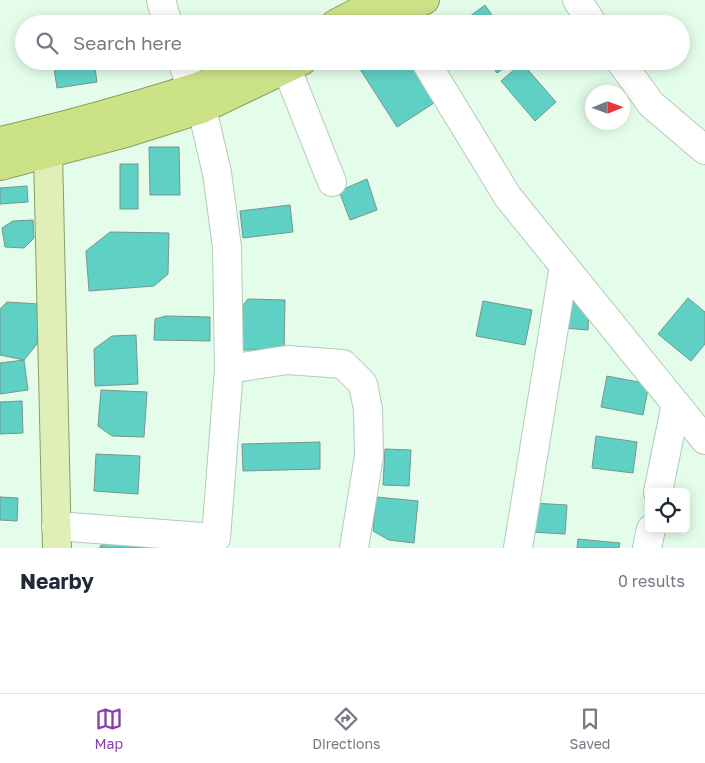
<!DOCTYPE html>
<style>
:root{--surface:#fff;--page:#f6f6f7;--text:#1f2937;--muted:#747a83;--line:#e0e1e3;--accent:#8a3bac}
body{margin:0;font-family:"Golos Text",sans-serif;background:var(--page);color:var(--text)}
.controls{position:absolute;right:15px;bottom:15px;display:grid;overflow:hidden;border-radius:8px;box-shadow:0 2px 12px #0003}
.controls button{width:45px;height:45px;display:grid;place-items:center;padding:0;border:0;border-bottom:1px solid var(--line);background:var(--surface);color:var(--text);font:25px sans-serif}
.compass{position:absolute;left:585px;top:85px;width:45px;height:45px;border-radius:50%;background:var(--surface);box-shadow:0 2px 12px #0003;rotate:89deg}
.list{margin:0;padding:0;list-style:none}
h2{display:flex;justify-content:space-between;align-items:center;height:65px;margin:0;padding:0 20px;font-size:21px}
h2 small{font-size:16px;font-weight:400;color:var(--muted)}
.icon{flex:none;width:28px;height:28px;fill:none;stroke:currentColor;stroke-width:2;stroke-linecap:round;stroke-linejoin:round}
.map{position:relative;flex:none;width:705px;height:548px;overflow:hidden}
.search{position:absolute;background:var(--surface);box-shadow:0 2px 12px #0003;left:15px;right:15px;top:15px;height:55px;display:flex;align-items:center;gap:12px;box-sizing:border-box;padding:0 18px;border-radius:28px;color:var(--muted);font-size:19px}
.sheet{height:145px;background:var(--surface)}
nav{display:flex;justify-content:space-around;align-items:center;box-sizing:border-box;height:70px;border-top:1px solid var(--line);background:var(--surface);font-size:14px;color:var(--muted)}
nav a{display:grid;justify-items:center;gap:2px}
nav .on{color:var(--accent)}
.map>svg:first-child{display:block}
.building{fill:#5fd1c4;stroke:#759590}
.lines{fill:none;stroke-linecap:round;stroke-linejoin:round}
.minor-casing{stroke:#b3cbb9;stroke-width:30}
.major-casing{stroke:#8d9e60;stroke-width:30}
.highway-casing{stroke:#8d9e60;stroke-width:30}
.minor{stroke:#fff;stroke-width:28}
.major{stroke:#e0eeb7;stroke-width:28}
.highway{stroke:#cce287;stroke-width:28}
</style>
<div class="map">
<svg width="705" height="548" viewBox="0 0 705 548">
<rect width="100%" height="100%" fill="#e4fdea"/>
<!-- building -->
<g class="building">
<polygon points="485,5 498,24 461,24 461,23"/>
<polygon points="53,61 94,61 97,82 57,88"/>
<polygon points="366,61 411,61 437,101 397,127 358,66"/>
<polygon points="488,61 514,61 497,73"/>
<polygon points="522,63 556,102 535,121 501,81"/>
<polygon points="149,147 179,147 180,195 150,195"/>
<rect x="120" y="164" width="18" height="45"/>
<polygon points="367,179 377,210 350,220 339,191"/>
<polygon points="27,186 28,202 0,204 0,188"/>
<polygon points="290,205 293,232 243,238 240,211"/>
<polygon points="33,220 34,238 24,248 5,247 2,228 13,221"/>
<polygon points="110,232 169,233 168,274 154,286 89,291 86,251"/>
<polygon points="688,298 705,312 705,344 691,361 658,334"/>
<polygon points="248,299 285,300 284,350 237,350 237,312"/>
<polygon points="483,301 532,310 525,345 476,336"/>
<polygon points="565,301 589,303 588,330 564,328"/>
<polygon points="7,302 39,304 37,344 24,360 0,355 0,309"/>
<polygon points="166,316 210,317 210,341 154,340 155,319"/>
<polygon points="136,335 138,384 95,386 94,349 112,336"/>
<polygon points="24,360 28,390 0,394 0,363"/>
<polygon points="607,376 649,384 643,415 601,407"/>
<polygon points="101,390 147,392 144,437 112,436 98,426"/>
<polygon points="22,401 23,433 0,434 0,402"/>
<polygon points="596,436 637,442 633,473 592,468"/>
<polygon points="320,442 320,469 243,471 242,444"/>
<polygon points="385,449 411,450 409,486 383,485"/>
<polygon points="96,454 140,456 138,494 94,491"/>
<polygon points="0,497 18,498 17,521 0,520"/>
<polygon points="376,497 418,501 414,543 389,540 373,531"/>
<polygon points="533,503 567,505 565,534 531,532"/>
<polygon points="120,536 151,539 150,548 100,548 100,546"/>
<polygon points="578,539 620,543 619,548 577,548"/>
</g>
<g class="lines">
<!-- minor casing -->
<g class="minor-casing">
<g id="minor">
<polyline points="161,0 168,24"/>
<polyline points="577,0 593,24"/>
<polyline points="182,61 192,89"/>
<polyline points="425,61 508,197 705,440"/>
<polyline points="620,61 651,104 705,150"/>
<polyline points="287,69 332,182"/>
<polyline points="229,369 287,360 343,364 363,384 368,409 369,456 354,548"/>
<polyline points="658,492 676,404"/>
<polyline points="56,526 216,538 229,369 227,247 217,173 202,109"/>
<polyline points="518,548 564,266"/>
<polyline points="647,548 651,529"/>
</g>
</g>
<!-- major casing -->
<g class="major-casing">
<polyline id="major" points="48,153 57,548"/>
</g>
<!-- highway casing -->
<g class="highway-casing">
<g id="highway">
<polyline points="335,24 381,0"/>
<polyline points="376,24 425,0"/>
<path d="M0 141C45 131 90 119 134 106 178 93 221 81 261 61"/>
<polyline points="0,166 126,133 202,109 302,61"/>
</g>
</g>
<!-- minor -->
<use href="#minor" class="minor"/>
<!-- major -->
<use href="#major" class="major"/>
<!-- highway -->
<use href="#highway" class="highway"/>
</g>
</svg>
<div class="controls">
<button><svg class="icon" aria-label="locate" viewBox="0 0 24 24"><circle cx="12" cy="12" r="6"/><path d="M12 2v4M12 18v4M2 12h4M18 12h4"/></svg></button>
</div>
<svg class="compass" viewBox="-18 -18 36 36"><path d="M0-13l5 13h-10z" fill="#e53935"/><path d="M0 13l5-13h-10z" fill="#747a83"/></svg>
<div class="search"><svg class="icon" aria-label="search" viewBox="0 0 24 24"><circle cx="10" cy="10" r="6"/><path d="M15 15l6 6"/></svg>Search here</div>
</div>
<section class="sheet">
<h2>Nearby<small>0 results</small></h2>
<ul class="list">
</ul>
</section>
<nav>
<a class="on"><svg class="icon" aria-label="map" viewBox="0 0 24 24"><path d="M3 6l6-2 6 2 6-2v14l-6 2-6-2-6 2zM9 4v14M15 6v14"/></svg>Map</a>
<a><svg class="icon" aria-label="directions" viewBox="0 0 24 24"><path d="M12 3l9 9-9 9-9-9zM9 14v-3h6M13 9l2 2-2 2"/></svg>Directions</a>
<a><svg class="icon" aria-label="saved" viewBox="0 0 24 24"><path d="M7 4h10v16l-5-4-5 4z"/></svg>Saved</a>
</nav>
